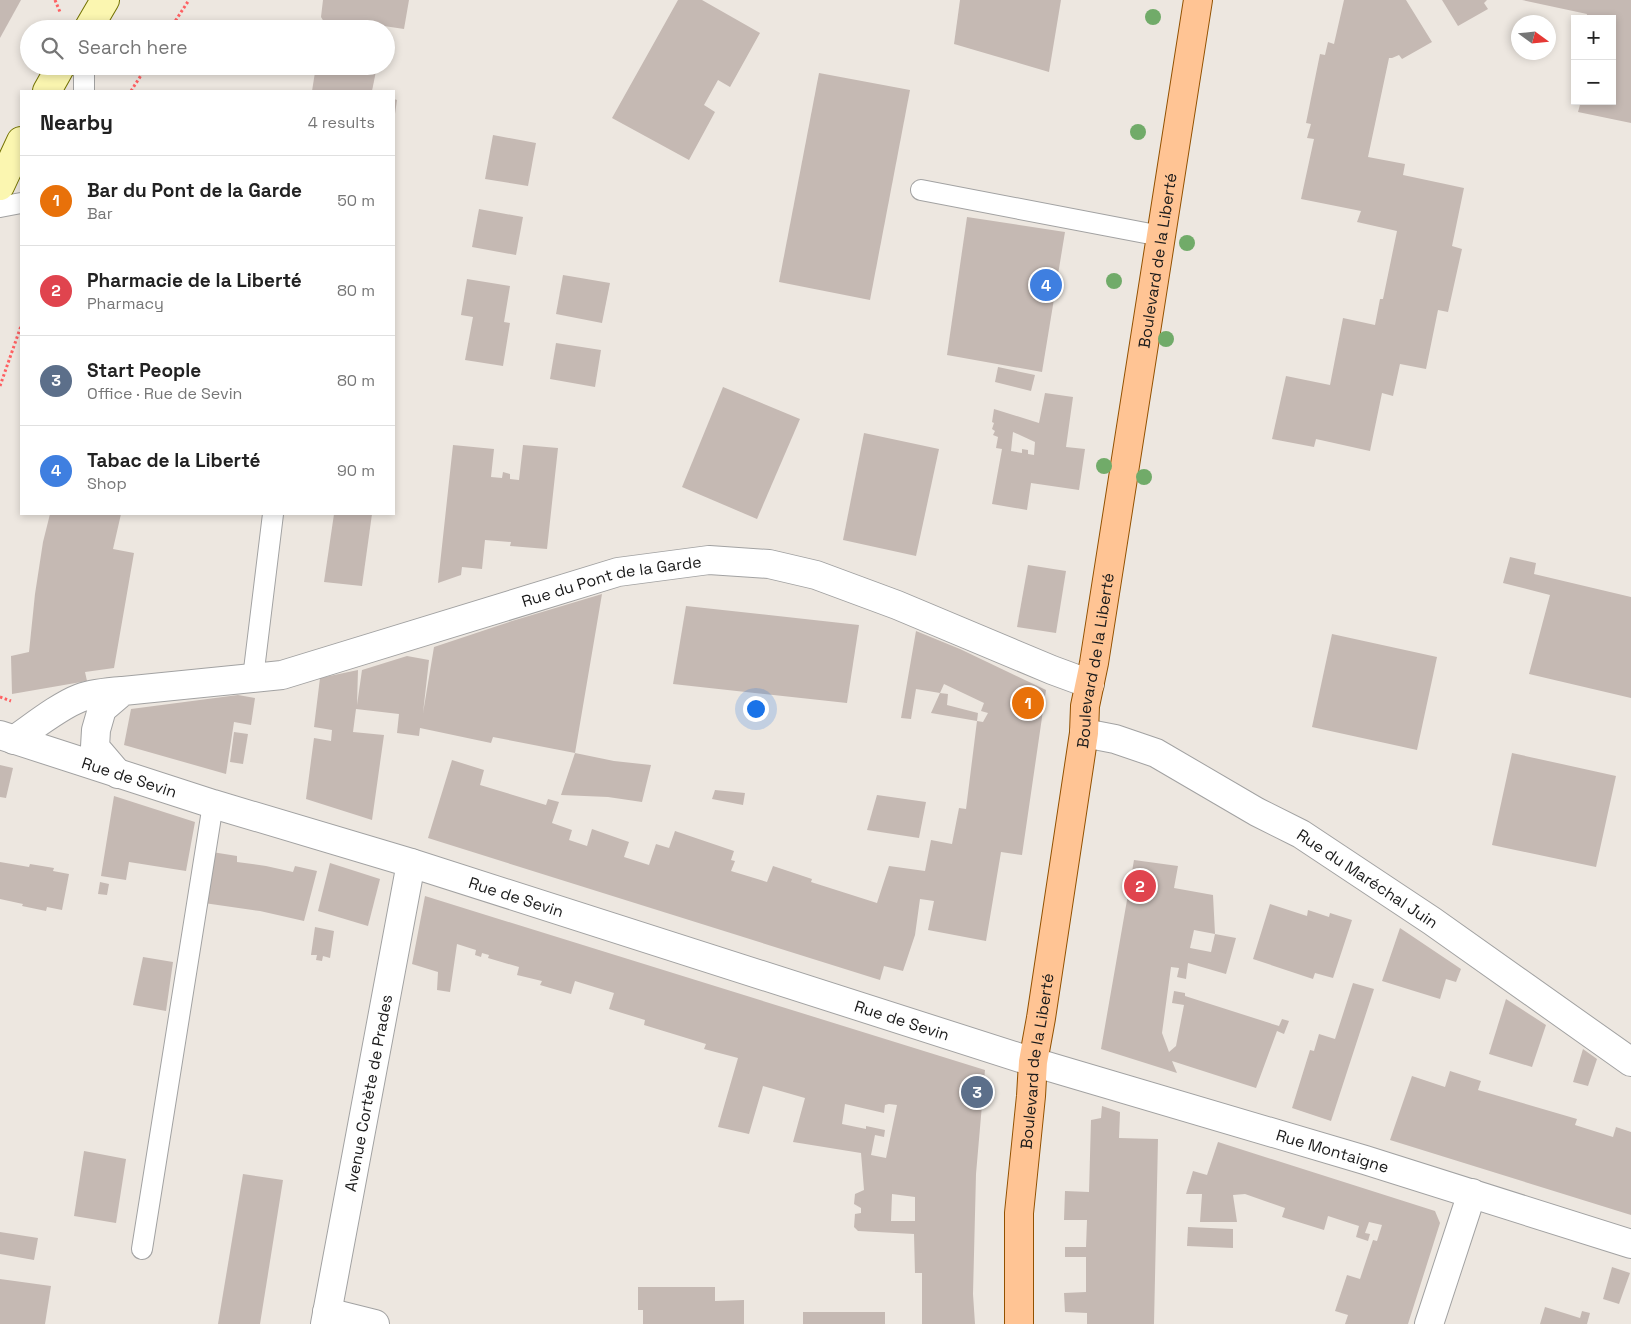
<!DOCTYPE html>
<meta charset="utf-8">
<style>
:root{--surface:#fff;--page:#f6f6f6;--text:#222;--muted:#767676;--line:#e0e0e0;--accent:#c60017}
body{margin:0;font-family:"Space Grotesk",sans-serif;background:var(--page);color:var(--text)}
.controls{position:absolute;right:15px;top:15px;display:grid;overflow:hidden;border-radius:0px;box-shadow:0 2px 8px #0003}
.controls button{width:45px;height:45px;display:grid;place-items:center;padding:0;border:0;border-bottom:1px solid var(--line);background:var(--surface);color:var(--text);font:25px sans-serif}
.compass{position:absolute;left:1511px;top:15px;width:45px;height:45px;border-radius:50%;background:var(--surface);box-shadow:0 2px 8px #0003;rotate:105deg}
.you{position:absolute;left:755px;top:708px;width:18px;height:18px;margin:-12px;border:4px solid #fff;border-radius:50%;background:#1a73e8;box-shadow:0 0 0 8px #1a73e833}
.badge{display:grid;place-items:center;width:32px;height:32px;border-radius:50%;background:var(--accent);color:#fff;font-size:16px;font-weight:700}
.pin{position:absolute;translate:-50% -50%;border:2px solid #fff;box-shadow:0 1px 5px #0006}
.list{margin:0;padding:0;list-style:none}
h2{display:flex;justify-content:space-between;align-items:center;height:65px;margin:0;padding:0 20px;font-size:21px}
h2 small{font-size:16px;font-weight:400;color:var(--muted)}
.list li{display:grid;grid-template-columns:32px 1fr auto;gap:15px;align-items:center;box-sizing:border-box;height:90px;padding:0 20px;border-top:1px solid var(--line)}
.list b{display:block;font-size:19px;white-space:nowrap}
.list p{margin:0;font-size:16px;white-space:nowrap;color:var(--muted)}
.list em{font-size:16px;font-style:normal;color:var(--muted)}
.icon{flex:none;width:28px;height:28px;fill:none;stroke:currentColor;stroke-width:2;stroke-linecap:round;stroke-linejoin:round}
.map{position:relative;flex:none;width:1631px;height:1324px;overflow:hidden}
.search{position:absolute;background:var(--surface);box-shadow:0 2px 8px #0003;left:20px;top:20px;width:375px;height:55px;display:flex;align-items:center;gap:12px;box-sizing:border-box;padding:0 18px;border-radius:28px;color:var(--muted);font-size:19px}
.panel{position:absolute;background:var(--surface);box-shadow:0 2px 8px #0003;left:20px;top:90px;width:375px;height:425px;border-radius:0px}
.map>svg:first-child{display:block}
.building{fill:#c5b9b3;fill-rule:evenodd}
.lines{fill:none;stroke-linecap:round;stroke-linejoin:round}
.lane-casing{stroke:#a2a2a2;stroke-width:22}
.street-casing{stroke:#a2a2a2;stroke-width:30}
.secondary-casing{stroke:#737201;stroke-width:30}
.primary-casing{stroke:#925100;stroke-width:30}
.path{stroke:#fe6062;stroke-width:3;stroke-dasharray:2.5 2.5;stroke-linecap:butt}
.lane{stroke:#fff;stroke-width:20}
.street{stroke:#fff;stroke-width:28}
.secondary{stroke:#fbf6b0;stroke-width:28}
.primary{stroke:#ffc494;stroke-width:28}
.tree{fill:#71ab69}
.labels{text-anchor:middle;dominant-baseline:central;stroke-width:4;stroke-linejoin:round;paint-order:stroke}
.street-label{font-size:16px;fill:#1b1b1b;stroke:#fff}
</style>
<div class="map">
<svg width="1631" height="1324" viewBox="0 0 1631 1324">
<rect width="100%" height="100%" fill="#ede7e0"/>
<!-- building -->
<g class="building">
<polygon points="0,0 21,0 0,38"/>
<polygon points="323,0 409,0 404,29 384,26 383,29 323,29 324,22 321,17"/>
<polygon points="678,0 702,0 760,33 730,87 718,80 704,105 715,112 689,160 612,118"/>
<polygon points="960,0 1061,0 1049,72 954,44"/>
<polygon points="1344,0 1406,0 1432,42 1402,59 1399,55 1392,58 1389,58 1368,157 1405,164 1403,175 1464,188 1452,246 1462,249 1448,312 1438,310 1426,369 1400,364 1393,396 1382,393 1370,451 1316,439 1314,447 1272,439 1286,376 1330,385 1343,318 1375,325 1380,299 1383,299 1397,231 1357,222 1361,211 1301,199 1314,139 1307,138 1311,124 1306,123 1320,54 1325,55 1328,42 1334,44"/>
<polygon points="1442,0 1487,0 1484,3 1488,9 1458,26"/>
<polygon points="1522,0 1631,0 1631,123 1578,112 1581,101 1612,101 1612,19 1586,19 1587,14"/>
<polygon points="316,66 377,66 372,91 312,91"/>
<polygon points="819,73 910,90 870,300 779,282"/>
<polygon points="394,99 397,100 395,114 394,114"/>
<polygon points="493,135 536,143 528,186 485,179"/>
<polygon points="479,209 523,217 516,255 472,247"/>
<polygon points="967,217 1065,232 1042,372 947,355"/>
<polygon points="563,275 610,283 602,323 556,314"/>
<polygon points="467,279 510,286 504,322 510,323 503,366 465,360 473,317 461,315"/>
<polygon points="556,343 601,350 595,387 550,379"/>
<polygon points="998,367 1035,375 1031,391 995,382"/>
<polygon points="723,387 800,419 757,519 682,487"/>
<path d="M1045 393 1073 397 1066 447 1085 449 1079 490 1031 483 1027 510 992 504 1002 449 996 448 998 437 993 435 995 431 992 429 994 423 992 422 994 409 1039 423ZM1013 432 1035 442 1034 455 1028 454V450L1022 449V453L1011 451Z"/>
<polygon points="864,433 939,449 916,556 843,540"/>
<polygon points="453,445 494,449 491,477 502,478 503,472 510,474 510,479 519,480 523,445 558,448 547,549 510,546 511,542 485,540 482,569 462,567 461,575 438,583"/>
<polygon points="50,514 121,514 113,549 134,553 114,668 85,672 87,681 12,694 11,656 29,652 35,594 43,542"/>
<polygon points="334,514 372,514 362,586 324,582"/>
<polygon points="1510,557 1536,563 1534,574 1631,597 1631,698 1529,674 1550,595 1503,583"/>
<polygon points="1028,565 1066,571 1056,633 1017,627"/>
<polygon points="602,594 575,753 614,761 651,765 642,802 608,797 561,795 575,753 493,737 491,743 420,728 419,736 397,733 399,714 356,709 353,732 384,735 372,820 306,799 314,738 331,741 332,730 314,727 320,678 358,670 357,705 362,670 407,656 429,660 423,713 434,647 512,621"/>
<polygon points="686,606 859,625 847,703 673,684"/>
<polygon points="916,631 960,649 1046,690 1022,855 1001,852 986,941 928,930 934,901 920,899 915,935 903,971 884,966 880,980 428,838 452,760 484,770 480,785 546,805 548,799 559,802 552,823 572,830 569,840 587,846 592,829 629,842 624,857 649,865 656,844 669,848 675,831 734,851 731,860 735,861 731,871 767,882 773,866 812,879 811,882 877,903 889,866 925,871 931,840 952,844 959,808 966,809 977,721 931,713 940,693 948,694 947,705 978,713 977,721 983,722 988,713 981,711 984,703 944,684 940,693 916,689 911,719 901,718"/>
<polygon points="1332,634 1437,657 1417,750 1312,727"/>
<polygon points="238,695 255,698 251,725 234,722 226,774 124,745 131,709"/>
<polygon points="234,732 248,734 243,764 230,762"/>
<polygon points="1512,753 1616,776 1596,867 1492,845"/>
<polygon points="0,765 13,768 6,798 0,797"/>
<polygon points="715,790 745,793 743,805 712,799"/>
<polygon points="877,795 926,802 919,838 867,830"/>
<polygon points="114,796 195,822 186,871 129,862 126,880 101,876"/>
<polygon points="212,852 237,856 237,862 266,866 293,872 295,866 317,871 304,921 260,911 204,903"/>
<polygon points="1134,860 1178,866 1174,888 1213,895 1215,934 1194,930 1190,948 1211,952 1215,934 1236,938 1226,974 1188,963 1186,979 1177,977 1179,968 1171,967 1162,1033 1169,1052 1176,1046 1184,1005 1172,1003 1174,991 1185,993 1185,996 1279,1026 1282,1019 1289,1021 1284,1034 1277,1031 1256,1088 1172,1061 1177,1073 1101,1049"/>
<polygon points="0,862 29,867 30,864 54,868 53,871 69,874 62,910 47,907 46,911 22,906 23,904 0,899"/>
<polygon points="330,863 380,879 368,926 318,911"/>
<polygon points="100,882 109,884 107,895 98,894"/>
<path d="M425 896 985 1070 976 1174 973 1294 975 1324H922V1273H915L914 1234 858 1231 854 1227 855 1214 861 1213V1208L854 1204 855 1194 864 1190 861 1153 793 1142 805 1098 763 1086 749 1134 718 1127 738 1058 704 1049 706 1044 644 1025 645 1020 609 1009 614 993 575 981 571 994 540 985 542 981 517 975 519 967 488 958 489 955 482 953 481 957 475 955 476 950 457 944 450 992 437 990 438 972 412 964ZM845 1104 884 1113 885 1105 889 1104 897 1105 886 1158 871 1155 875 1135 884 1137 885 1130 866 1126V1129L842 1124ZM892 1194 915 1197V1221H891Z"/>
<polygon points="1270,904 1307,916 1308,910 1329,917 1330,913 1352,920 1333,978 1315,973 1313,979 1253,959"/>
<polygon points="315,927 334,931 330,958 323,956 322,961 316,960 317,955 311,955"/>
<polygon points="1400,928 1461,969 1456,982 1446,979 1440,999 1382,981"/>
<polygon points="143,957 173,962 166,1011 133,1005"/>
<polygon points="1353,983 1374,989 1331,1121 1292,1108 1310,1050 1314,1051 1319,1034 1335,1039"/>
<polygon points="1506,999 1546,1025 1532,1067 1489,1054"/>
<polygon points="1583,1049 1597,1059 1588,1086 1573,1082"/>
<polygon points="1450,1071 1481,1081 1478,1090 1577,1119 1575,1125 1613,1137 1616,1127 1631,1132 1631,1215 1390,1140 1412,1076 1445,1087"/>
<polygon points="1102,1106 1120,1112 1119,1138 1158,1139 1154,1324 1087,1324 1087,1313 1065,1312 1064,1293 1086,1292 1086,1257 1065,1257 1065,1247 1086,1247 1087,1220 1064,1220 1065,1191 1089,1192 1091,1120 1101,1118"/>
<polygon points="1218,1142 1435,1211 1440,1223 1408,1324 1345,1324 1348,1315 1335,1311 1347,1275 1360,1279 1373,1240 1377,1241 1382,1225 1369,1222 1365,1233 1370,1234 1368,1241 1356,1237 1359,1226 1328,1216 1324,1230 1282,1217 1285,1208 1245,1194 1233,1195 1237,1222 1200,1222 1202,1194 1186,1194 1193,1171 1207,1175"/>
<polygon points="84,1151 126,1159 116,1223 74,1216"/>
<polygon points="243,1174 283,1180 260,1324 218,1324"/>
<polygon points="1188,1227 1233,1229 1233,1248 1187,1246"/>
<polygon points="0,1232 38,1238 34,1260 0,1254"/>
<polygon points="1612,1267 1630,1273 1619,1304 1603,1299"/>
<polygon points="0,1279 51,1286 45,1324 0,1324"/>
<polygon points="638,1287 715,1287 715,1301 744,1300 744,1324 643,1324 643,1310 638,1310"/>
<polygon points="1545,1307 1580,1318 1582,1311 1590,1313 1587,1324 1540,1324"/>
<rect x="803" y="1312" width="82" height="12"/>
</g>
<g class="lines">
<!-- lane casing -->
<g class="lane-casing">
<g id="lane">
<polyline points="84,66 84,91"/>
<polyline points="921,190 1161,236"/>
<polyline points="0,207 21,203"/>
<polyline points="253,678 273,514"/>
<polyline points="142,1249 213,804"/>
</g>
</g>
<!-- street casing -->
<g class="street-casing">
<g id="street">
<path id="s1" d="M1084 733 1115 739 1156 753 1257 812 1301 834 1432 921 1631 1062"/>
<path id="s2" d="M0 735 213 804 411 863 1033 1062 1365 1160 1631 1244"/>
<path d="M14 740C33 727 59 706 80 698 94 693 109 692 123 691"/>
<path id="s3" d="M118 774 95 747 96 730 102 709 123 691 282 675 618 572 709 560 769 564 816 575 897 605 1052 670 1090 684"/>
<polyline points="327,1312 375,1324"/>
<path id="s4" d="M325 1324 411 863"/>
<polyline points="1429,1324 1472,1193"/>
</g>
</g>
<!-- secondary casing -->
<g class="secondary-casing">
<g id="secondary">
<polyline points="88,29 105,0"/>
<polyline points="47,91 61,66"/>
<polyline points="0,186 21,141"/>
</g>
</g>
<!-- primary casing -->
<g class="primary-casing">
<g id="primary">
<path id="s5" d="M1019 1324V1213L1031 1096 1033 1062 1041 1018 1084 733 1085 706 1094 663 1198 0"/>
</g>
</g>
<!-- path -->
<g class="path">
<polyline points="55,0 60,12"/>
<polyline points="170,29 189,0"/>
<polyline points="131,91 147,66"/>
<polyline points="0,386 21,326"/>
<polyline points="0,697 11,701"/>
</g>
<!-- lane -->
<use href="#lane" class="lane"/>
<!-- street -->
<use href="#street" class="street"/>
<!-- secondary -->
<use href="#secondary" class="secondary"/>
<!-- primary -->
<use href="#primary" class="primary"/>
</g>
<!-- trees -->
<g class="tree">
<circle cx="1153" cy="17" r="8"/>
<circle cx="1138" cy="132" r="8"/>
<circle cx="1187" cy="243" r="8"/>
<circle cx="1114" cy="281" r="8"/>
<circle cx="1166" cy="339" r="8"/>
<circle cx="1104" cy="466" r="8"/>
<circle cx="1144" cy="477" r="8"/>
</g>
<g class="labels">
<!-- street labels -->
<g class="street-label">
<text stroke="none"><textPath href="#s5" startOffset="1074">Boulevard de la Liberté</textPath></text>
<text stroke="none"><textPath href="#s3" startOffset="605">Rue du Pont de la Garde</textPath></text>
<text stroke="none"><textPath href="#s5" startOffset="669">Boulevard de la Liberté</textPath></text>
<text stroke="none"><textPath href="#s2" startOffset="136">Rue de Sevin</textPath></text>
<text stroke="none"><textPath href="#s1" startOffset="321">Rue du Maréchal Juin</textPath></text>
<text stroke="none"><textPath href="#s2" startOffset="541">Rue de Sevin</textPath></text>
<text stroke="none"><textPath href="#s2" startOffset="946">Rue de Sevin</textPath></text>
<text stroke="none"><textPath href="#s5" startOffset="264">Boulevard de la Liberté</textPath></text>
<text stroke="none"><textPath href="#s4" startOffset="235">Avenue Cortète de Prades</textPath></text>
<text stroke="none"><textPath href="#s2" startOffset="1396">Rue Montaigne</textPath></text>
</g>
</g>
</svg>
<div class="controls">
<button>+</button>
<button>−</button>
</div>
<svg class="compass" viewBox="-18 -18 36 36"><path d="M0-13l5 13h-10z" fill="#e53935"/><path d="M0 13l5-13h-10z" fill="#767676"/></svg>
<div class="you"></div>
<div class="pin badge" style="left:1028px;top:703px;background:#e8710a">1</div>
<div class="pin badge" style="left:1140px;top:886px;background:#e0444e">2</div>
<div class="pin badge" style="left:977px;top:1092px;background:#5c6f8a">3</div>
<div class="pin badge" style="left:1046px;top:285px;background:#3f7fe0">4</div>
<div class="search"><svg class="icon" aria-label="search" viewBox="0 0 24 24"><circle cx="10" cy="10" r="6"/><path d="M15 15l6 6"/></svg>Search here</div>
<section class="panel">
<h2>Nearby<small>4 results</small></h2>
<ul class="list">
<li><span class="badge" style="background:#e8710a">1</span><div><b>Bar du Pont de la Garde</b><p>Bar</p></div><em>50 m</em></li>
<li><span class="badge" style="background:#e0444e">2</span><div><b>Pharmacie de la Liberté</b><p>Pharmacy</p></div><em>80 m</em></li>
<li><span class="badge" style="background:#5c6f8a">3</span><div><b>Start People</b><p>Office · Rue de Sevin</p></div><em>80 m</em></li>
<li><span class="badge" style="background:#3f7fe0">4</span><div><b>Tabac de la Liberté</b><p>Shop</p></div><em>90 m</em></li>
</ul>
</section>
</div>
